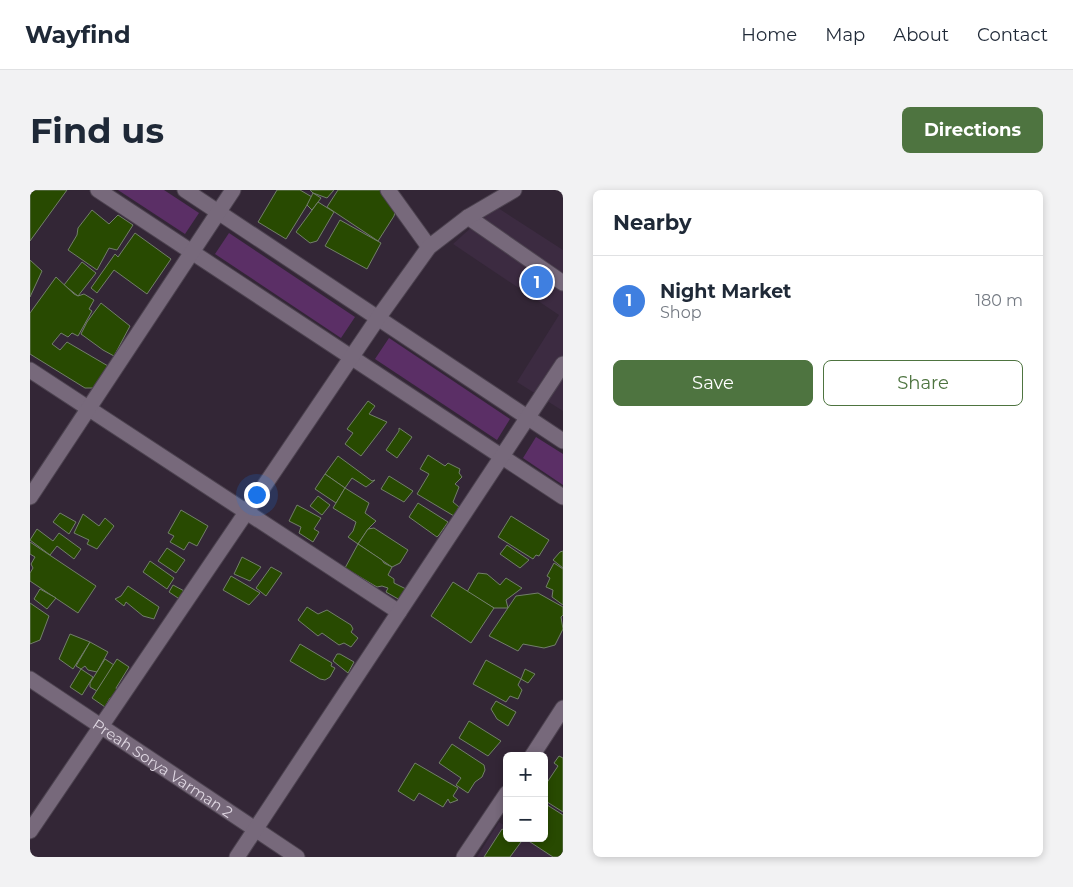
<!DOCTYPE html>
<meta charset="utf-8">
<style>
:root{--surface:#fff;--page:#f2f2f3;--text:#1f2937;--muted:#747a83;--line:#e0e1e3;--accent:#4e7440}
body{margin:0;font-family:Montserrat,sans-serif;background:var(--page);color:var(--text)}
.controls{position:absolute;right:15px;bottom:15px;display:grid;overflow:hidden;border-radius:8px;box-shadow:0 2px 8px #0003}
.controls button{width:45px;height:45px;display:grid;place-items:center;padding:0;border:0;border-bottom:1px solid var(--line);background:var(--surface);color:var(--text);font:25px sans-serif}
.you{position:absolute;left:226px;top:304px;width:18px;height:18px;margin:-12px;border:4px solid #fff;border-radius:50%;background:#1a73e8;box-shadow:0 0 0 8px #1a73e833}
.badge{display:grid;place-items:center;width:32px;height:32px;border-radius:50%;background:var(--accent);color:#fff;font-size:16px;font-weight:700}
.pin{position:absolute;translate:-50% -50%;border:2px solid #fff;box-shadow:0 1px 5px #0006}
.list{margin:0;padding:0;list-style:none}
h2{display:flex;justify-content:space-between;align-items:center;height:65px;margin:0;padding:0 20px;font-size:21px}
h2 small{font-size:16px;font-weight:400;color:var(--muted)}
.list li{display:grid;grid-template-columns:32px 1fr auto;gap:15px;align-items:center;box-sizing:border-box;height:90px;padding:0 20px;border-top:1px solid var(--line)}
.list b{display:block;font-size:19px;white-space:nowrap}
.list p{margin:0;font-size:16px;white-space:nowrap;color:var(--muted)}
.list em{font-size:16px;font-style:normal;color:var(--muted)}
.actions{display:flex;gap:10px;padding:15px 20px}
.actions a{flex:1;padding:11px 0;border:1px solid var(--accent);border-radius:8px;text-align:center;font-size:18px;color:var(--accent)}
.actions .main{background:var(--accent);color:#fff}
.map{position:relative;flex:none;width:533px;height:667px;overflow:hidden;border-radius:8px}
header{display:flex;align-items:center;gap:30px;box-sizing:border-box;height:70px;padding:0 25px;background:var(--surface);border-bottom:1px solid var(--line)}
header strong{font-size:24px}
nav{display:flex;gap:28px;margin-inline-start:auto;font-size:18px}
.intro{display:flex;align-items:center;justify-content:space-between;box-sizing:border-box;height:120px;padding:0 30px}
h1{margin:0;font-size:35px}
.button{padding:12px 22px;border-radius:8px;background:var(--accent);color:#fff;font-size:18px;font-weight:700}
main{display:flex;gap:30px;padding:0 30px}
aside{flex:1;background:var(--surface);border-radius:8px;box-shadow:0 2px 8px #0003}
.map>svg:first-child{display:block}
.built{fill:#3c2b41}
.green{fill:#5b2f66}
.building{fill:#284a01;stroke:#727f6a}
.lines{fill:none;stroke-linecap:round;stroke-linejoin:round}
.minor-casing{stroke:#4d4350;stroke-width:17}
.minor{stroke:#77697b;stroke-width:15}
.labels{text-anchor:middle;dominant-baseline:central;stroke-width:4;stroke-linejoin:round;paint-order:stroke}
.street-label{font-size:15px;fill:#dfd7e2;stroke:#171119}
</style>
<header>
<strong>Wayfind</strong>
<nav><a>Home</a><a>Map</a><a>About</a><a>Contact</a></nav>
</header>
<div class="intro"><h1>Find us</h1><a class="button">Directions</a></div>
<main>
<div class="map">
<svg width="533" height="667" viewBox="0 0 533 667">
<rect width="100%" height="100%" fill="#332636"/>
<!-- built -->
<g class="built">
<polygon points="465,16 533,60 533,221 487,192 529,125 423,54"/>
<polygon points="469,632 477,637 477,648 494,648 524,667 447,667"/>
</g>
<!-- green -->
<g class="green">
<polygon points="88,0 134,0 169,23 155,44"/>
<polygon points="199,43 325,127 311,148 185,64"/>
<polygon points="359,148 480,229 467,250 345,169"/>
<polygon points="506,247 533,264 533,295 493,268"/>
</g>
<!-- building -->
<g class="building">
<polygon points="0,0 37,0 0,51"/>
<polygon points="247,0 270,0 282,7 256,49 228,32"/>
<polygon points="280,0 304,0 297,8 283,3"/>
<polygon points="308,0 352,0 367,14 364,26 348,51 297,17"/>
<polygon points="283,3 291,8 282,20 277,15"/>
<polygon points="288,12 304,22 287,51 280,53 266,42"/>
<polygon points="62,20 79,34 88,25 103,35 87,60 79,58 67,80 38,60 47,45 48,38"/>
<polygon points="310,30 351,53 337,79 295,56"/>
<polygon points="105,43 141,69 117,104 84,80 67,103 61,98 85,64 88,67"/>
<polygon points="0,70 12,81 0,107"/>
<polygon points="52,72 66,83 48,106 34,95"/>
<polygon points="26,87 44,104 48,106 54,104 64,110 59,119 62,121 48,146 42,143 38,147 31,143 22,154 30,160 37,152 78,176 63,198 55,198 0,164 0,123"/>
<polygon points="71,113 100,136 84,166 73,160 51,144 57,132"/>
<polygon points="338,211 345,216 339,224 357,232 331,266 315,254 323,243 317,239"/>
<polygon points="369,238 382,247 367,268 356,260 369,241"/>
<polygon points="398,265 415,276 418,273 430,279 429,283 432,287 425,294 429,297 423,312 429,317 424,326 387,304 399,284 390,279"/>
<polygon points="308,266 342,291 345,290 336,297 322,288 315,298 295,284"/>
<polygon points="295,284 315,298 306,313 285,299"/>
<polygon points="359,286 383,301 374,312 351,299"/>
<polygon points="315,298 339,313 335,323 346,331 338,339 328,354 318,347 323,341 326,332 303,318"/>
<polygon points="288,306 300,315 292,325 280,316"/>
<polygon points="388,313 418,332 409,345 407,347 379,327"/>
<polygon points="267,315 291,328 284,339 289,342 283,352 269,343 271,337 259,331"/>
<polygon points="151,320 178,336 167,356 159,352 154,360 140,352 144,346 138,343"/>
<polygon points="30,323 46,332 39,344 23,332"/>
<polygon points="53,324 69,336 75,328 84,336 67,359 57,354 59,350 44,343"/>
<polygon points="481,326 519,350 509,366 506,365 503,369 468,347"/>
<polygon points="344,338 378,360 370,373 362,377 328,354 338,339"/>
<polygon points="7,339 23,351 29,343 51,359 44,369 27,356 20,365 0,350"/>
<polygon points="0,352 66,396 48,423 0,391 0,383 3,378 1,374 5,367 0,364"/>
<polygon points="328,354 352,370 354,373 362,377 358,385 364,389 364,393 376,399 370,410 356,402 358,398 352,396 347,397 315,378"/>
<polygon points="477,355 499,370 490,378 470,364"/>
<polygon points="137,358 155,370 146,383 128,371"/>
<polygon points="533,361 533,378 523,370 530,362"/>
<polygon points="212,367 231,377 220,391 204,384"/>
<polygon points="120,371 144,388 137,399 113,382"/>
<polygon points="524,373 533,379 533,415 522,407 523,400 516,397 520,388 517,386"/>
<polygon points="241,377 252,383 236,406 226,398"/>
<polygon points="448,383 457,384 470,395 476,388 492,398 476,410 478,418 464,418 437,402"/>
<polygon points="201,386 230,403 219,415 193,400"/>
<polygon points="423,392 464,418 441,453 401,426"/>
<polygon points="143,395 156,402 151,410 139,402"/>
<polygon points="98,396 129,417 124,429 113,426 96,412 94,416 85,409 91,406"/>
<polygon points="10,399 26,408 17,419 4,409"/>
<polygon points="508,403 533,417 533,425 531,427 533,439 525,455 514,458 493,454 488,461 459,446 486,406"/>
<polygon points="0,413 19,426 10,450 0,454"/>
<polygon points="277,417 288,424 297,420 321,435 323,439 321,442 328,448 321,457 314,453 309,455 292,443 288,446 268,430"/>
<polygon points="40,444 60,452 43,479 29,469"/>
<polygon points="60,452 78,462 67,482 58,480 55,476 51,479 46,476"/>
<polygon points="270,454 302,473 301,476 305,478 300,487 295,490 290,489 260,471"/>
<polygon points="307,464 310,464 324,472 318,483 303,471"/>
<polygon points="75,469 84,475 67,501 60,497 60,493"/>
<polygon points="87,469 99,477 86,498 89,504 84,509 80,508 75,517 62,508"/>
<polygon points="456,470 491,489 488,495 492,500 488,509 480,506 476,512 443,494"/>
<polygon points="51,479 63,487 52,505 40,497"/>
<polygon points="495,479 505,484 498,493 491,489"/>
<polygon points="466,511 486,522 478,536 467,529 461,519"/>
<polygon points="439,531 471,551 458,566 429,548"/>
<polygon points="422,554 454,575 455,580 452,587 445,592 438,603 426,595 431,588 409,573"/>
<polygon points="529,566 533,568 533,622 514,610 514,597 528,576 524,573"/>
<polygon points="385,573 428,598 423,606 428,610 420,613 418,609 413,617 389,603 384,611 368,601"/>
<polygon points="514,613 533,625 533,667 523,667 494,648 514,648"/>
<polygon points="472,639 477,642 477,648 486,648 491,652 480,667 454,667"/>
</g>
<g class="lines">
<!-- minor casing -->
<g class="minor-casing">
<g id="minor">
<polyline points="68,0 533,307"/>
<polyline points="155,0 533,251"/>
<polyline points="358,0 399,57"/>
<polyline points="438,27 533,93"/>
<polyline points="0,180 369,422"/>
<polyline points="0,307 203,0"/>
<path id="s1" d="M0 489 267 667"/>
<polyline points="502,566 533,518"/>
<polyline points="0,641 348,128 399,57 438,27 484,0"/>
<polyline points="207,667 533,174"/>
<polyline points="434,667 477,603"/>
</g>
</g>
<!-- minor -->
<use href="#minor" class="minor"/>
</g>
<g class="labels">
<!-- street labels -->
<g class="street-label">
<text stroke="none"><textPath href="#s1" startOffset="160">Preah Sorya Varman 2</textPath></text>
</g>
</g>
</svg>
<div class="controls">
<button>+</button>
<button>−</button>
</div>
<div class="you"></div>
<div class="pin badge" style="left:507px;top:92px;background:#3f7fe0">1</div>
</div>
<aside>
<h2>Nearby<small></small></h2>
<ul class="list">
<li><span class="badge" style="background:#3f7fe0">1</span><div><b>Night Market</b><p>Shop</p></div><em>180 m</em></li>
</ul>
<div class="actions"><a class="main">Save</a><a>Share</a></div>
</aside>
</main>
